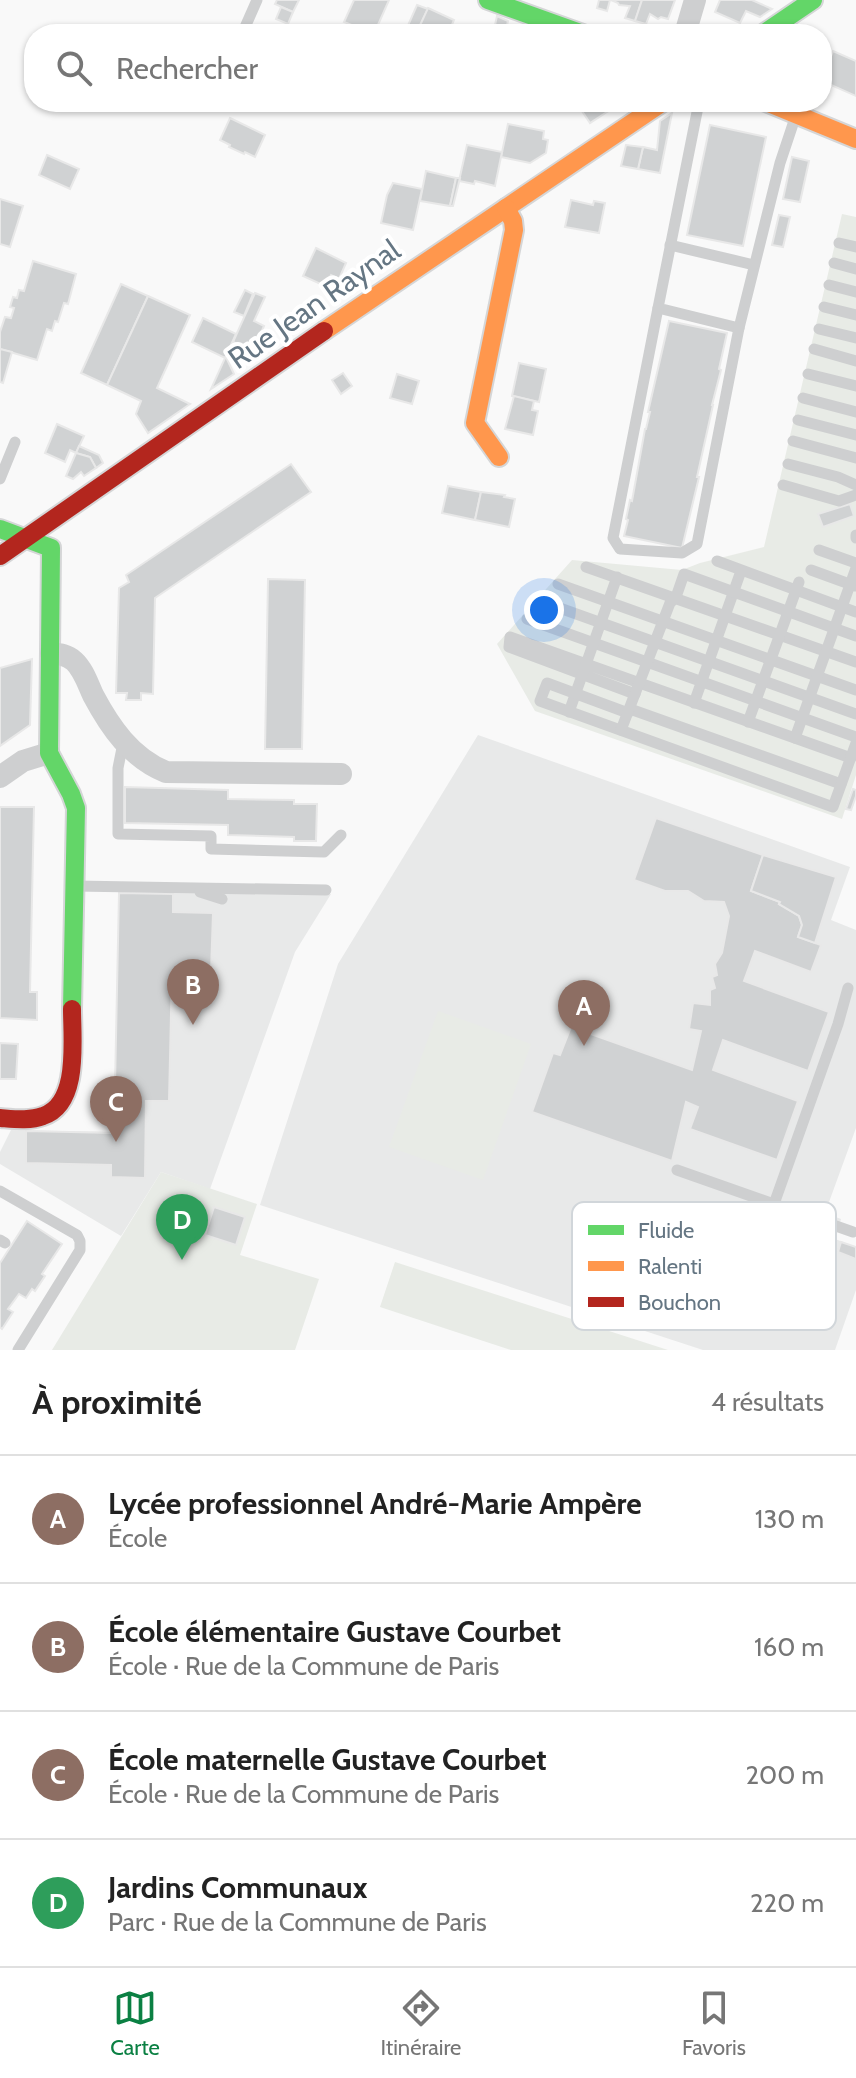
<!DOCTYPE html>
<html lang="fr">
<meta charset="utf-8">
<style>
:root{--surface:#fff;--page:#f6f6f6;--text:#222;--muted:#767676;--line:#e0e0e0;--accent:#0b8043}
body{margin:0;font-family:Cabin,sans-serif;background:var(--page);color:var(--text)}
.you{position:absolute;left:544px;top:610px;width:28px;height:28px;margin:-20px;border:6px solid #fff;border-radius:50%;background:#1a73e8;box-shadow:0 0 0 12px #1a73e833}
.badge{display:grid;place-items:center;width:52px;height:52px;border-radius:50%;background:var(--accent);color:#fff;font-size:26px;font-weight:700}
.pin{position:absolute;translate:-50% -66px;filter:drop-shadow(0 2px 4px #0008)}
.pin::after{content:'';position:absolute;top:42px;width:28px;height:24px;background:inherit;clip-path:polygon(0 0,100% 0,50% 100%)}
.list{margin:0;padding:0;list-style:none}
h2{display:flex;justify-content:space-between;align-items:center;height:104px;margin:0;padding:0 32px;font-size:34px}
h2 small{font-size:26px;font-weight:400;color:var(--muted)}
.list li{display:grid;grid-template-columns:52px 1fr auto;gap:24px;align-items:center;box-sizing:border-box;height:128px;padding:0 32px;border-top:2px solid var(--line)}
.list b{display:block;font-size:30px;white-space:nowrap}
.list p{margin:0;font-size:26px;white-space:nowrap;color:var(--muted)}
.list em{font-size:26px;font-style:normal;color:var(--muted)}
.icon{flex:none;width:44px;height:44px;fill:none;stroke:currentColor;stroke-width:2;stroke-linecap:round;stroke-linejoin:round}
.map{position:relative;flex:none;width:856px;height:1350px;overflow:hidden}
.search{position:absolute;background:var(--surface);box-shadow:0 2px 6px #0004;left:24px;right:24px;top:24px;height:88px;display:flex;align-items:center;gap:20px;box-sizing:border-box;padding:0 28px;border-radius:32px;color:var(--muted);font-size:30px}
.sheet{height:616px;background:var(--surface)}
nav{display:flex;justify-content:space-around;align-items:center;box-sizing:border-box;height:112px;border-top:2px solid var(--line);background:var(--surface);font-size:22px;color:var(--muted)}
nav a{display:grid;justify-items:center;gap:4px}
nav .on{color:var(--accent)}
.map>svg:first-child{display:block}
.built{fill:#e8e9e9}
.green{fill:#e8ebe6}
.building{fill:#d0d2d3;stroke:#e8e8e8;stroke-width:2}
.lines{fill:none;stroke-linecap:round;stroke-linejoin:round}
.fast-casing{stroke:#d5d6d7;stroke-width:22}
.slow-casing{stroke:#d5d6d7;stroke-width:22}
.jam-casing{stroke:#d5d6d7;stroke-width:22}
.lane{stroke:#cecfd0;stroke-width:11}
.street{stroke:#cecfd0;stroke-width:22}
.fast{stroke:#63d668;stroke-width:18}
.slow{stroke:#ff974d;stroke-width:18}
.jam{stroke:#b3261e;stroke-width:18}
.labels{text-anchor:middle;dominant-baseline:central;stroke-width:8;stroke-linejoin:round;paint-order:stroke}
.street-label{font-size:30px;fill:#657683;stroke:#fff}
.key{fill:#fff;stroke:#d1d6da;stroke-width:2}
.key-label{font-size:22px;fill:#657683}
</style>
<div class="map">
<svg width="856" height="1350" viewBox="0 0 856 1350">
<rect width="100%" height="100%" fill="#f9f9f9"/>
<!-- built -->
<g class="built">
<polygon points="478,735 850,867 831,920 856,930 856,1128 825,1213 841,1219 835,1239 856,1247 856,1290 835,1350 703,1350 260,1205 338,964"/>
<polygon points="119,893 331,894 295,952 210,1189 161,1172 121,1236 0,1164 0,1152 11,1130 114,1132"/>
</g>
<!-- green -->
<g class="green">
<polygon points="842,214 856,217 856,775 842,819 535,711 497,644 572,560 682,570 700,563 764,547"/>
<polygon points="438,1011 531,1044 483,1180 389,1147"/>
<polygon points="161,1172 257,1204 240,1255 319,1279 295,1350 52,1350"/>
<polygon points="395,1262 668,1350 511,1350 380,1307"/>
</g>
<!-- building -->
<g class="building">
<polygon points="277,0 299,0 293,12 275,4"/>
<polygon points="354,0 389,0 374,34 344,22"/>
<polygon points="599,0 610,0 607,11 597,8"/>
<polygon points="611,0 642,0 635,21 625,18 630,6 619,5 618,3"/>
<polygon points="642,0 675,0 668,19 661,17 658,19 650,14 646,24 635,21"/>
<polygon points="720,0 752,0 772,9 760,17 746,11 740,23 715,12"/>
<polygon points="417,5 428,9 416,34 414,34 406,30"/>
<polygon points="281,7 293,12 288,24 276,19"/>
<polygon points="428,8 454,20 448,34 416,34"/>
<polygon points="497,16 508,21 505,34 493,34"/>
<polygon points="833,51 856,61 856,96 822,81"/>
<polygon points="589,102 613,102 616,106 590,123 580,108"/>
<polygon points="672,113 660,173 638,169 643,147 657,150 660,121"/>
<polygon points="230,118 265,135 255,157 245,152 244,154 229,147 230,145 220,140"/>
<polygon points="508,124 544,131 543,139 548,140 546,153 530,163 501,157"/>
<polygon points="710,125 766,137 743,246 687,235"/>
<polygon points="467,145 502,152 495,186 475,181 474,184 459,181"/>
<polygon points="626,145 643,147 638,169 621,166"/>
<polygon points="47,155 79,169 70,189 39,175"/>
<polygon points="792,157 809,161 800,202 783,199"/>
<polygon points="426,171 456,178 450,206 420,201"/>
<polygon points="456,178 460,178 453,206 450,206"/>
<polygon points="393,183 422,189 413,230 381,223 387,195"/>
<polygon points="0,199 23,206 10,247 0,244"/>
<polygon points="571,200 593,205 594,201 605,203 599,233 565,227"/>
<polygon points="779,215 790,217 783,247 772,245"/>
<polygon points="316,248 346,263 339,279 331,275 325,286 303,276"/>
<polygon points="33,261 76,274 68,304 64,303 58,322 55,321 52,331 47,329 37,360 0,349 0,332 5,317 11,318 14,308 10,307 13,297 17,298 19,290 24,291"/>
<polygon points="121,284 148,296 107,385 81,373"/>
<polygon points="245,290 253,294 244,316 234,312"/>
<polygon points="255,293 265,297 254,321 264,326 253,351 233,342"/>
<polygon points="148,296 190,315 157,388 190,404 148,433 136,414 141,401 107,385"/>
<polygon points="203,318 236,334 225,358 192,342"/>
<polygon points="669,321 727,333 719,369 721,370 712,405 713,405 697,477 699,477 682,548 624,536 628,520 626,519 630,500 632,501 645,429 646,429 650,412 648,412"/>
<polygon points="0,349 12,352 3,383 0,382"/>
<polygon points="226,357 234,374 211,389 225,358"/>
<polygon points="519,363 546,369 539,402 512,396"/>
<polygon points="343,373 352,386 341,394 332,380"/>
<polygon points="397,374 419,381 412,404 390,398"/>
<polygon points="514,396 534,401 532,410 538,411 533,435 505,429"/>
<polygon points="57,424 84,436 76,453 70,450 65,462 45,453"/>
<polygon points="79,446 99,455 103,463 96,468 90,457 76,453"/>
<polygon points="76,453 90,457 96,468 84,476 81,472 73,479 66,476"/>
<polygon points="291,464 311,492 155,598 153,694 141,693 141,700 126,700 127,693 116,693 119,588 129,582 126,575"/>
<polygon points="448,486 481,492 475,520 442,513"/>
<polygon points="481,492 505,495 504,497 515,499 509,527 475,520"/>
<polygon points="850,504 854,516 823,527 818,514"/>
<polygon points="268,579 305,580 302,749 265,749"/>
<polygon points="32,659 30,725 0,746 0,668"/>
<polygon points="125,787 228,790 228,799 294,800 294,804 317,804 316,841 294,841 294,837 228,835 228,825 125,823"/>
<polygon points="853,789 856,790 856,796 851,810 846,809"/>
<polygon points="0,807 34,807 30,992 37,992 37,1020 0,1018"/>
<polygon points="656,818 763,855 751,891 780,902 779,904 799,916 802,925 798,937 821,945 811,972 755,951 744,981 829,1012 808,1071 723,1040 713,1070 798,1101 777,1160 690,1129 698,1107 686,1102 672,1161 532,1112 553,1053 560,1055 571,1027 692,1070 701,1031 689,1029 693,1003 710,1005 710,990 715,988 712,977 717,975 715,964 722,953 729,916 724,902 704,901 688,891 665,891 634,880"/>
<polygon points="763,855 836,877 815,943 798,937 802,925 799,916 779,904 780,902 751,891"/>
<polygon points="119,893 173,894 173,912 213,913 211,972 172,971 169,1101 146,1101 145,1178 111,1177 111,1165 26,1163 26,1131 114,1133"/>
<polygon points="0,1043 18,1044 16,1079 0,1079"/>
<polygon points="214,1207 245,1217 236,1245 205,1235"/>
<polygon points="27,1221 62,1244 42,1274 45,1276 35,1291 32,1289 26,1298 19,1294 8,1309 13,1312 2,1329 0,1327 0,1263"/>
<polygon points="841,1242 856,1247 856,1259 838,1252"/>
</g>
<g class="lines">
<!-- fast casing -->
<g class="fast-casing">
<g id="fast">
<polyline points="488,0 583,34"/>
<polyline points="763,34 813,0"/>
<polyline points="0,529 51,548 49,753 71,794 76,808 72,1009"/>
</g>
</g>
<!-- slow casing -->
<g class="slow-casing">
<g id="slow">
<polyline points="766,102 856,139"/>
<polyline points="324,331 663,102"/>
<polyline points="499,457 475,423 514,230 513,221 506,208"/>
</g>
</g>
<!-- jam casing -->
<g class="jam-casing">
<g id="jam">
<polyline points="0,556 324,331"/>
<path d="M0 1118C14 1119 30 1121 43 1116 80 1104 72 1040 72 1009"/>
</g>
</g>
<!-- lane -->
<g class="lane">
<polyline points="242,34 257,0"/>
<polyline points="699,102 658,308 739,328 780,163 796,115"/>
<polyline points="839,243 856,247"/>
<polyline points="670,245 754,265"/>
<polyline points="834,263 856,269"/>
<polyline points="829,285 856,292"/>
<polyline points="824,307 856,315"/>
<polyline points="658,308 613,538 620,549 682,553 697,544 739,328"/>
<polyline points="819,329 856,338"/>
<polyline points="814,349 856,361"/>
<polyline points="808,374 856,386"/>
<polyline points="803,398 856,412"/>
<polyline points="798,420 856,435"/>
<polyline points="793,441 856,458"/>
<polyline points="788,464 838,477 856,485"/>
<polyline points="0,479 15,442"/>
<polyline points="783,485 839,501 856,495"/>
<polyline points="856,535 856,538"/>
<polyline points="819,550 856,563"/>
<polyline points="717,561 856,612"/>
<polyline points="586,567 856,662"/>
<polyline points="811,570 855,586"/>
<polyline points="558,584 856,690"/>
<polyline points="540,601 856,714"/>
<polyline points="527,619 856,737"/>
<polyline points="635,694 509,647 510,637 851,758"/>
<polyline points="694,703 741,571"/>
<polyline points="630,709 841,784"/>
<polyline points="569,712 617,577"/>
<polyline points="628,713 547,683 540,701 833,807 856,743"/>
<polyline points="748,722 799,582"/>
<polyline points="621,730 670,603 676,597 684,574 856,636"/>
<polyline points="795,738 856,568"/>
<polyline points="123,743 118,768 118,834 211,836 211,849 324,852 341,835"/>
<polyline points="75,886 326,890"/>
<polyline points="200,892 222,899"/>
<polyline points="677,1170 853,1232"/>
<polyline points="0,1191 77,1235 80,1241 80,1250 18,1350"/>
<polyline points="774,1204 838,1024 848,988"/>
<polyline points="0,1240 5,1243"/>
</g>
<!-- street -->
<g class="street">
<polyline points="685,34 695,0"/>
<path d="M51 653C60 654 67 655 74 661 83 669 88 684 93 695 110 727 131 758 166 772L341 774"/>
<polyline points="0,777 23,761 49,753"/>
</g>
<!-- fast -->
<use href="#fast" class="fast"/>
<!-- slow -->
<use href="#slow" class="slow"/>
<!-- jam -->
<use href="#jam" class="jam"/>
</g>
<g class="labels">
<!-- street labels -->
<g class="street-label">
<text transform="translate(314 304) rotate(-35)">Rue Jean Raynal</text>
</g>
</g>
<!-- legend -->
<rect x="572" y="1202" width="264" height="128" rx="12" class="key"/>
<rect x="588" y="1225" width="36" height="10" fill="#63d668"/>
<rect x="588" y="1261" width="36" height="10" fill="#ff974d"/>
<rect x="588" y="1297" width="36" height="10" fill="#b3261e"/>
<g class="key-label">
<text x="638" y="1238">Fluide</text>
<text x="638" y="1274">Ralenti</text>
<text x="638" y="1310">Bouchon</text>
</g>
</svg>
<div class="you"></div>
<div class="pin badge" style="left:584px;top:1046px;background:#8d6e63">A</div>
<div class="pin badge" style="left:193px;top:1025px;background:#8d6e63">B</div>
<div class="pin badge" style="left:116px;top:1142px;background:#8d6e63">C</div>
<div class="pin badge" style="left:182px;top:1260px;background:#2e9e5b">D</div>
<div class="search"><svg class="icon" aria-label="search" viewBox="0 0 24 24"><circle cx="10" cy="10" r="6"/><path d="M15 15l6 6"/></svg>Rechercher</div>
</div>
<section class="sheet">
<h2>À proximité<small>4 résultats</small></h2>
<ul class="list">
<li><span class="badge" style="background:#8d6e63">A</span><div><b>Lycée professionnel André-Marie Ampère</b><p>École</p></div><em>130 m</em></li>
<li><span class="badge" style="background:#8d6e63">B</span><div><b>École élémentaire Gustave Courbet</b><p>École · Rue de la Commune de Paris</p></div><em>160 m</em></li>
<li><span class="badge" style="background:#8d6e63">C</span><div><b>École maternelle Gustave Courbet</b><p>École · Rue de la Commune de Paris</p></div><em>200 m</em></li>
<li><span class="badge" style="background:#2e9e5b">D</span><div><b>Jardins Communaux</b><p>Parc · Rue de la Commune de Paris</p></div><em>220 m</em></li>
</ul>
</section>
<nav>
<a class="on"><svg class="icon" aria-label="map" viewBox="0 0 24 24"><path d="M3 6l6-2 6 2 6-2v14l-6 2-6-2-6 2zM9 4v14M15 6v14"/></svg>Carte</a>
<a><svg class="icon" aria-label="directions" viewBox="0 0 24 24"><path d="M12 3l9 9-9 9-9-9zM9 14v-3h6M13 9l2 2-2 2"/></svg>Itinéraire</a>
<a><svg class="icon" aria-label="saved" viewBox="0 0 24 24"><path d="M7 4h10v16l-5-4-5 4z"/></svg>Favoris</a>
</nav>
